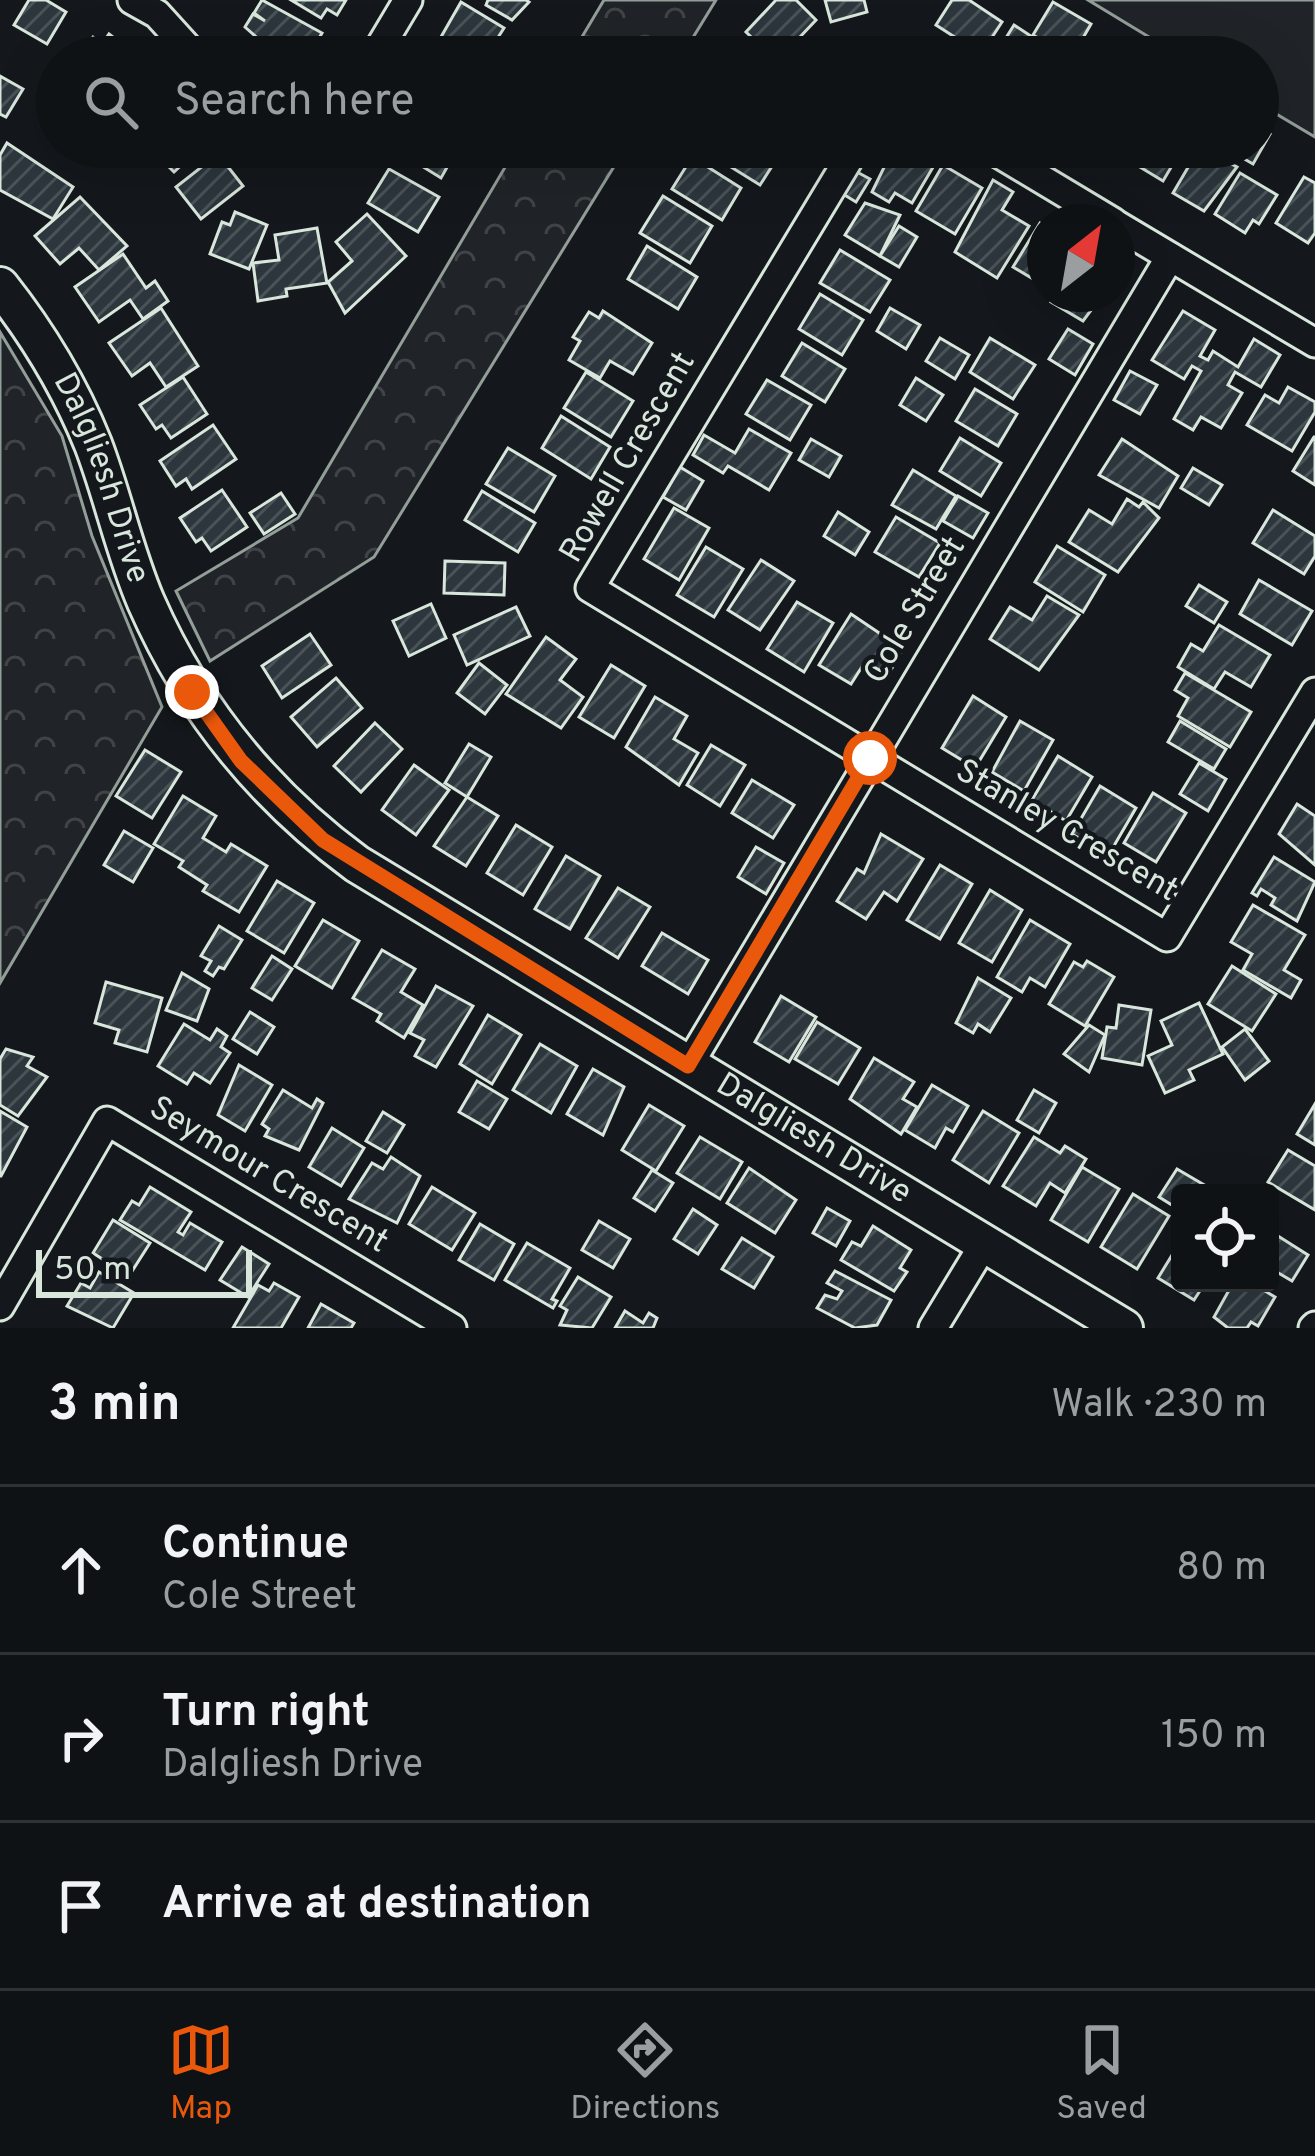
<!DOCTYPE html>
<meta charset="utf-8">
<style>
:root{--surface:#0f1215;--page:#1d2022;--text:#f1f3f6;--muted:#9b9ea0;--line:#2f3234;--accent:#ea580c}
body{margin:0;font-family:Overpass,sans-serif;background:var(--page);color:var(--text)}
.controls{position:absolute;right:36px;bottom:36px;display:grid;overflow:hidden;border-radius:12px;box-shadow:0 12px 48px #0002}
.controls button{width:108px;height:108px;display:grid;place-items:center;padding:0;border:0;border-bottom:3px solid var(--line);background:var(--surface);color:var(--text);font:60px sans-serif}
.compass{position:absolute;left:1027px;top:204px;width:108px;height:108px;border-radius:50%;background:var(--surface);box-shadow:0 12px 48px #0002;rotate:31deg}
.scale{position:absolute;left:36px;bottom:30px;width:216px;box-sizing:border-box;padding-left:12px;border:6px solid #d8e6dc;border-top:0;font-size:33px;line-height:42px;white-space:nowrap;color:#d8e6dc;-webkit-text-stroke:9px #14181c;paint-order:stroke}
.stop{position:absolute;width:36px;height:36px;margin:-27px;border:9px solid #ea580c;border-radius:50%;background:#fff}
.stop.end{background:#ea580c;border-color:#fff;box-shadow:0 3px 12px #0008}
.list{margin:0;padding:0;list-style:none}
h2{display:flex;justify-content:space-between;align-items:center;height:156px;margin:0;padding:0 48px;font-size:51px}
h2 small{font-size:39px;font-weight:400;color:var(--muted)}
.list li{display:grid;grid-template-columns:78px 1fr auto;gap:36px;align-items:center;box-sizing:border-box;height:168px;padding:0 48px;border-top:3px solid var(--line)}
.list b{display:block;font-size:45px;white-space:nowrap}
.list p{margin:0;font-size:39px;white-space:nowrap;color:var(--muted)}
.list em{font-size:39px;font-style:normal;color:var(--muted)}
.icon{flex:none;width:66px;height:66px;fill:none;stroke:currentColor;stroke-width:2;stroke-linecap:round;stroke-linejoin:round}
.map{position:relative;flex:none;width:1315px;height:1328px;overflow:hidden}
.search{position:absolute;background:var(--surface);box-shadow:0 12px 48px #0002;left:36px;right:36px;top:36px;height:132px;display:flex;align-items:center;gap:30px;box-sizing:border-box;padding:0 42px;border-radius:66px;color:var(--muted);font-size:45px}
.sheet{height:660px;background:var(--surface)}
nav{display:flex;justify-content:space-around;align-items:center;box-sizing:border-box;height:168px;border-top:3px solid var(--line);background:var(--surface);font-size:33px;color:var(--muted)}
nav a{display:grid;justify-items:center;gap:6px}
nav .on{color:var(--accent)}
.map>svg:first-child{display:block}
.grass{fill:#202428;stroke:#939e99;stroke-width:3}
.park{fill:url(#park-crowns);stroke:#939e99;stroke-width:3}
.building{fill:url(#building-hatch);stroke:#d8e6dc;stroke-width:3}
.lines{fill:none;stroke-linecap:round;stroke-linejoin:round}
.street-casing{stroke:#d8e6dc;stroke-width:33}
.secondary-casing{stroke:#d8e6dc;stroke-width:42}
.street{stroke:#14181c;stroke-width:27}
.secondary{stroke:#14181c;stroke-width:36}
.route{stroke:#ea580c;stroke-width:15}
.labels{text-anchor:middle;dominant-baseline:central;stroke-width:9;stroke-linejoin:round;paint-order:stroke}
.street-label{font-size:33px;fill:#d8e6dc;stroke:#14181c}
</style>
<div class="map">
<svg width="1315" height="1328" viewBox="0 0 1315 1328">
<defs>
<pattern id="park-crowns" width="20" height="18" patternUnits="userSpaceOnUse" patternTransform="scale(3)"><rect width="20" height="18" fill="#202428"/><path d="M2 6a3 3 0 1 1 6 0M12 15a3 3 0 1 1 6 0" fill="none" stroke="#404447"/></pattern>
<pattern id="building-hatch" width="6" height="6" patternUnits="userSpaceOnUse" patternTransform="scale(3)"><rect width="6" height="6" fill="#2c363c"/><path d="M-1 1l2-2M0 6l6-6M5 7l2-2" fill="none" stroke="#4a5358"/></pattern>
</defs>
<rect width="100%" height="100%" fill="#14181c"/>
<!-- grass -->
<polygon class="grass" points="1088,0 1315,0 1315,137 1258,103 1258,57 1182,57"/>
<!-- park -->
<g class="park">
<polygon points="604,0 716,0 681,57 570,57"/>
<polygon points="517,147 626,147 374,557 210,661 176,591 298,518"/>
<polygon points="0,332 62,436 92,536 162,707 0,983"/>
</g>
<!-- building -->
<g class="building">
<polygon points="29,0 46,0 66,12 47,44 14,25"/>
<polygon points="262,0 322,33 308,57 279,57 245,27 253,14 265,21 254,13"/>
<polygon points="291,0 346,0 337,15 327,9 321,18"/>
<polygon points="488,0 526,0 529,2 512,20 486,5"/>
<polygon points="776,0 796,0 816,20 781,57 772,57 746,32"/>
<polygon points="825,0 864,0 867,12 831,22"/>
<polygon points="952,0 969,0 1002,22 981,54 936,25"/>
<polygon points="461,2 504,28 490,50 494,57 466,57 441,37"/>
<polygon points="1053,2 1091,24 1072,57 1033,35"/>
<polygon points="1014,25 1046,46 1039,57 994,57"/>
<polygon points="109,34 132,52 129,57 78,57 93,37 102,44"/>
<polygon points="717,38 747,56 747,57 706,57"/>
<polygon points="0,76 23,89 6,117 0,114"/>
<polygon points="1258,127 1270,134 1253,164 1234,153 1237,147 1258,147"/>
<polygon points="7,143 73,187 53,219 0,190 0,155"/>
<polygon points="149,147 201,147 174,172"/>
<polygon points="409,147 447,147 441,156 450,162 441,178 404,155"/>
<polygon points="714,147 780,147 783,149 760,185 710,154"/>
<polygon points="894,147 911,147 936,162 912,203 895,193 889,202 872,192"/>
<polygon points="1139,147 1183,147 1163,181 1130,161"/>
<polygon points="1200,147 1237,167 1204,211 1173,193"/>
<polygon points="218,154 243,186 201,219 176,187"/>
<polygon points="692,157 741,188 722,220 672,189"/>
<polygon points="943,165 982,188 955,234 916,211"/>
<polygon points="389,169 439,197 418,232 368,203"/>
<polygon points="857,172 870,179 856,202 843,194"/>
<polygon points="1240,173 1277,195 1259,224 1253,220 1245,233 1215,214"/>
<polygon points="1304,177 1315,183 1315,233 1308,243 1276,223"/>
<polygon points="993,180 1013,192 1002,210 1029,226 997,278 955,252"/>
<polygon points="663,196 712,226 690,263 640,233"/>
<polygon points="80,197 127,246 99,270 79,248 60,264 35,236"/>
<polygon points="865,203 900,215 880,256 845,235"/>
<polygon points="235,212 267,225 249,269 210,254 222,222 230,225"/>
<polygon points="367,214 406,256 345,313 328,282 352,261 336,242"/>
<polygon points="1040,223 1045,226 1045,286 1013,267"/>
<polygon points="899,226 917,237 899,267 880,256"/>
<polygon points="317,228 327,283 286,289 287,296 258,301 253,263 279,260 275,235"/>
<polygon points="647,246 697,277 678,309 628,279"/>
<polygon points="840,250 890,280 870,312 820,283"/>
<polygon points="123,254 146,288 155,281 168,301 143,319 130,300 99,322 75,287"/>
<polygon points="820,294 863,320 842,355 799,329"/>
<polygon points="1103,294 1083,321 1051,302 1056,294"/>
<polygon points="161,308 198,366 166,387 150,363 132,376 109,343"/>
<polygon points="890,308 920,325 906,349 877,331"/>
<polygon points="603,311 652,343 633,374 610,361 600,378 569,360 580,341 573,337 589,312 599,318"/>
<polygon points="1183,311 1215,330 1200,356 1208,360 1213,351 1238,367 1254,339 1280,355 1261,387 1235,372 1228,385 1242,393 1221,428 1201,417 1193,430 1174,419 1201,371 1192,366 1184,379 1152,360"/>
<polygon points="1068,329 1093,344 1075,375 1049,359"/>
<polygon points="940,338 969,355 955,379 926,361"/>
<polygon points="990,338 1035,365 1013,399 970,372"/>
<polygon points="802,343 845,369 825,402 782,376"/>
<polygon points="1130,371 1157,385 1140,414 1114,400"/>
<polygon points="586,372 633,401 611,437 564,408"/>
<polygon points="183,377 207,414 171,438 162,425 156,429 140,405"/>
<polygon points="916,378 943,395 926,421 900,405"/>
<polygon points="767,380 811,405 790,440 746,414"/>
<polygon points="1288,387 1315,402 1315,412 1292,451 1247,425 1265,395 1279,403"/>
<polygon points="975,389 1017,414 998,446 956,421"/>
<polygon points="561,416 610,447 591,479 542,448"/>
<polygon points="213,425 236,459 192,489 186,479 176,486 160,461"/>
<polygon points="749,429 791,453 769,490 728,466 723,473 693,455 704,435 735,453"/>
<polygon points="1314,437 1315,437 1315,485 1293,471"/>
<polygon points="960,438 1001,463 981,496 940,471"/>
<polygon points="811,439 841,456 829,477 799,460"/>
<polygon points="1122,439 1178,476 1159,508 1099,475"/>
<polygon points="508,448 555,476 534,512 486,484"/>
<polygon points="680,467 703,481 686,510 663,497"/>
<polygon points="1193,468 1222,485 1209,505 1181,488"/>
<polygon points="913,470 956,496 936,529 892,505"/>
<polygon points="222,490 247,527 211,551 202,538 196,542 180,518"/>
<polygon points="482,491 535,523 518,552 465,520"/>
<polygon points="281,493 295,514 264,534 250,513"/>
<polygon points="958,496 988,513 973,538 943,521"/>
<polygon points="1127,499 1139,507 1143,502 1159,518 1118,572 1069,542 1089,510 1112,524"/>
<polygon points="674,508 709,528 679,580 644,559"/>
<polygon points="1273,510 1315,536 1315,556 1304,574 1253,543"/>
<polygon points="838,512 869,532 855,555 824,536"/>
<polygon points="896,517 940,543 919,577 875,552"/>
<polygon points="1057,546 1105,575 1083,612 1035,582"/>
<polygon points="706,547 743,569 714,617 677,595"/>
<polygon points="761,560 794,581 760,630 728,610"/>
<polygon points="445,561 505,563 504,595 444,593"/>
<polygon points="1259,580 1312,611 1292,645 1240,614"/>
<polygon points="1199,585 1227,602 1214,623 1186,606"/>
<polygon points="1047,596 1079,615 1039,670 990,639 1010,607 1032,620"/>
<polygon points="797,602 833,623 804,672 767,649"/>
<polygon points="431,604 446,638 409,656 393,621"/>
<polygon points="516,607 530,636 467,665 454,635"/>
<polygon points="851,614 903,649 888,675 865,662 851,684 819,665"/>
<polygon points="1219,625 1270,655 1251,687 1225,672 1214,689 1178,667 1191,644 1203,651"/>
<polygon points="310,634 331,665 282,698 262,666"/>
<polygon points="546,637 576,659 560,680 583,697 561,728 506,694"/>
<polygon points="479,663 507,685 485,714 457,693"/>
<polygon points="611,665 645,686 614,738 579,717"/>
<polygon points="1185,673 1251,712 1230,747 1178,716 1188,698 1175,690"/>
<polygon points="336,678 362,708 317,747 291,717"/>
<polygon points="973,696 1006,717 975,768 942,748"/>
<polygon points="655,697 687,716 674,739 698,753 679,785 626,747"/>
<polygon points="1020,721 1053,740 1024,791 992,772"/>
<polygon points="1180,721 1226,749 1214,769 1168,742"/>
<polygon points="375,723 402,749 361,792 334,766"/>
<polygon points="469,744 491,757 467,797 445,783"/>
<polygon points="711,745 745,765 720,806 687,785"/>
<polygon points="145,750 181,772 152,818 116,796"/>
<polygon points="1058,756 1092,777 1066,821 1032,800"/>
<polygon points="1199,763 1226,779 1208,811 1180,794"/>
<polygon points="414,765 449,790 416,835 382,810"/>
<polygon points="752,780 794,805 773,838 732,813"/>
<polygon points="1100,786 1136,808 1108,856 1072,834"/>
<polygon points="1153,793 1186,813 1156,862 1124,843"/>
<polygon points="183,796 216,816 203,838 226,852 231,844 267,866 239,912 203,891 207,885 179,867 183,861 154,844"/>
<polygon points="467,797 498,816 466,866 434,846"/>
<polygon points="1297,804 1315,816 1315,865 1279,834"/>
<polygon points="516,825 552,847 523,895 487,873"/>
<polygon points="124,831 153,848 133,882 104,865"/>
<polygon points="881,834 923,859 897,901 884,892 866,919 837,901 857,869 864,873"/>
<polygon points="756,847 784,863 766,894 738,877"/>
<polygon points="566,856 600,876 570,929 535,909"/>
<polygon points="1274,857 1315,882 1297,921 1271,905 1275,898 1261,889 1257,896 1252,893"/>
<polygon points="940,865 972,884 940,939 907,920"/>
<polygon points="277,881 314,903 284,953 247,931"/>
<polygon points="618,888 650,907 618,958 586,938"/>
<polygon points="990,890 1022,910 992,962 959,943"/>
<polygon points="1253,905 1305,935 1284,970 1301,980 1291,998 1243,970 1252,954 1231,942"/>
<polygon points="323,920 359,941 332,988 295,966"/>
<polygon points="1030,920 1070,944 1045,987 1030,978 1022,992 997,977"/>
<polygon points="219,926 242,940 224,969 219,967 213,976 205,971 211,961 201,956"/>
<polygon points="662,933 708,960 688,994 642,966"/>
<polygon points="382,950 415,969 401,992 423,1005 404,1038 377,1021 381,1014 353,998"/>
<polygon points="272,956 292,969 272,1000 252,988"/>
<polygon points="1087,961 1114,977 1085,1026 1049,1004 1074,962 1083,967"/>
<polygon points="1232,966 1276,994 1252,1031 1208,1004"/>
<polygon points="182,973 209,989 197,1021 166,1010"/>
<polygon points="978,978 1011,998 990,1032 978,1024 973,1033 956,1023"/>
<polygon points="106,982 162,998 147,1052 115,1043 119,1030 95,1023"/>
<polygon points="436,986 473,1006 436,1067 415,1056 424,1040 410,1033"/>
<polygon points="781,996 816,1017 789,1062 755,1042"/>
<polygon points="1199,1003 1223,1054 1189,1070 1194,1080 1165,1093 1148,1056 1172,1045 1161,1021"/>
<polygon points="1119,1005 1151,1010 1142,1065 1102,1058 1107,1027 1116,1028"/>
<polygon points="250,1012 274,1027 257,1054 233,1039"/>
<polygon points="488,1015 521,1035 492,1084 460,1064"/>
<polygon points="817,1022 860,1048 838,1084 795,1059"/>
<polygon points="184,1024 210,1040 217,1029 227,1036 221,1047 230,1053 210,1083 194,1073 187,1084 158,1066"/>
<polygon points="1089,1025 1105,1035 1089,1072 1064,1054"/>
<polygon points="1245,1029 1269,1061 1245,1080 1222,1047"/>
<polygon points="540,1044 577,1066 551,1113 513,1090"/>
<polygon points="6,1049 33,1057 27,1066 47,1077 18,1116 0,1105 0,1059"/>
<polygon points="874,1058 914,1082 903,1099 917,1107 901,1134 850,1099"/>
<polygon points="239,1065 272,1085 245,1131 218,1115"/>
<polygon points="593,1069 624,1087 603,1135 567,1114"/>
<polygon points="477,1081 507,1099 489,1129 459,1112"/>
<polygon points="932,1085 968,1106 953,1132 946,1128 935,1148 905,1130"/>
<polygon points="283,1090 312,1108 317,1099 323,1103 299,1150 265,1136 269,1129 262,1124"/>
<polygon points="1034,1090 1056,1103 1039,1133 1017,1120"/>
<polygon points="1315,1104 1315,1145 1297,1134"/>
<polygon points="649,1105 684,1126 656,1171 622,1150"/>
<polygon points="0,1111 27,1127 1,1176 0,1176"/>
<polygon points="983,1111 1019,1133 989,1183 953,1160"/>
<polygon points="383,1112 404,1125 387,1153 366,1141"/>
<polygon points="332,1128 364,1148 341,1186 309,1167"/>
<polygon points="700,1137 742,1162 720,1199 677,1173"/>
<polygon points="1034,1137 1060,1153 1065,1146 1086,1159 1065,1193 1050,1183 1036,1206 1003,1186"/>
<polygon points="1288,1150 1315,1166 1315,1210 1268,1182"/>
<polygon points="391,1157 420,1176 397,1223 349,1199 372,1163 383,1169"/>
<polygon points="1082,1167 1119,1189 1088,1242 1051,1220"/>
<polygon points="749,1168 796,1200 775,1233 727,1203"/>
<polygon points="1177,1169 1206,1186 1201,1193 1180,1193 1180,1210 1159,1197"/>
<polygon points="652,1170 673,1183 655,1211 634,1198"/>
<polygon points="150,1187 191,1212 178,1232 183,1235 190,1223 222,1242 205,1270 120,1220 132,1201 139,1205"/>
<polygon points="432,1187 475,1213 452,1250 409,1224"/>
<polygon points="1133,1194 1169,1216 1137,1269 1101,1247"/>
<polygon points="827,1208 850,1221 836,1246 813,1233"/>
<polygon points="693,1209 717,1225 698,1254 674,1239"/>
<polygon points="113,1220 150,1243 129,1276 93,1253"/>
<polygon points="599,1221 630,1239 613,1268 582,1250"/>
<polygon points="480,1224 514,1244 494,1280 459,1260"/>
<polygon points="873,1226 911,1250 900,1268 907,1272 894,1291 841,1260 852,1242 861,1246"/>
<polygon points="1278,1236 1308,1255 1292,1281 1270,1268 1270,1250"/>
<polygon points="742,1238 773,1257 754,1288 722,1269"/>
<polygon points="1180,1242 1180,1283 1205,1283 1194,1300 1158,1278"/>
<polygon points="527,1243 570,1268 552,1299 557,1301 553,1308 505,1280"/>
<polygon points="242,1247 269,1264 248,1297 220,1280"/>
<polygon points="835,1271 891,1300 877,1325 855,1328 817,1308 825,1295 837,1299 842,1291 827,1283"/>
<polygon points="99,1272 134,1293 113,1328 67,1306 81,1283 90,1288"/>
<polygon points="578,1277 611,1297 592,1328 560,1325 567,1310 560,1306"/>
<polygon points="274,1283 299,1297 281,1328 233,1328 258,1285 269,1291"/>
<polygon points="1233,1283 1252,1283 1275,1297 1258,1326 1251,1322 1247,1328 1228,1328 1214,1317"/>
<polygon points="321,1304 354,1323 351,1328 308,1328"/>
<polygon points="625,1311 643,1323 649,1313 657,1318 653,1328 615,1328"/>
</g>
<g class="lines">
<!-- street casing -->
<g class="street-casing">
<g id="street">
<polyline points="132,0 157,14 196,57"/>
<polyline points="374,57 408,0"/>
<polyline points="856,147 590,588 1167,937 1315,692"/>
<polyline points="988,147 1113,222"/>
<polyline points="1117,225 1315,343"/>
<polyline points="688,1066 1170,257"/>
<polyline points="0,1306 107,1121 452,1328"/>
<polyline points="933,1328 984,1244"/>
<polyline points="1313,1328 1315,1326"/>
</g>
</g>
<!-- secondary casing -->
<g class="secondary-casing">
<g id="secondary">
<path id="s1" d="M0 286C38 334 70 387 93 444 113 496 124 551 146 602 193 709 263 795 357 864L1124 1328"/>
</g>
</g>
<!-- street -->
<use href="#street" class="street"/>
<!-- secondary -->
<use href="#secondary" class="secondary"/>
</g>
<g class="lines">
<!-- route -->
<polyline class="route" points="192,692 241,761 323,840 688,1066 870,758"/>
</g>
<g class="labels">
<!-- street labels -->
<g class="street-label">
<text transform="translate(629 458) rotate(-60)">Rowell Crescent</text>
<text stroke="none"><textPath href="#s1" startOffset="219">Dalgliesh Drive</textPath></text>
<text transform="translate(916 611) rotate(-59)">Cole Street</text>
<text transform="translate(1066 832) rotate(30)">Stanley Crescent</text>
<text stroke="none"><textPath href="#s1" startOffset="1224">Dalgliesh Drive</textPath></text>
<text transform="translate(268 1176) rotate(31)">Seymour Crescent</text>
</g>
</g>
</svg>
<div class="controls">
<button><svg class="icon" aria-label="locate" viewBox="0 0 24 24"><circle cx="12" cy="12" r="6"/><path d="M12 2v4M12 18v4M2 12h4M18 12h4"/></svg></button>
</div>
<svg class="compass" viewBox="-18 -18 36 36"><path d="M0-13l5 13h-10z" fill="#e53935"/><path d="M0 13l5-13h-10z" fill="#9b9ea0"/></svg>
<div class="scale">50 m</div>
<div class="stop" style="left:870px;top:758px"></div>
<div class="stop end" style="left:192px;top:692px"></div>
<div class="search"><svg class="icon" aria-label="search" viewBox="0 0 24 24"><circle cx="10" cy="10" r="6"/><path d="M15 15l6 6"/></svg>Search here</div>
</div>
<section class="sheet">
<h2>3 min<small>Walk · 230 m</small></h2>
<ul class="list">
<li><svg class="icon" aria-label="ahead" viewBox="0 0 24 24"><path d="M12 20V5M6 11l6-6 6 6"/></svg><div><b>Continue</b><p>Cole Street</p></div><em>80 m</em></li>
<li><svg class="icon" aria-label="right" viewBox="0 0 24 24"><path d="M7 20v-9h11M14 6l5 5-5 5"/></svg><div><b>Turn right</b><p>Dalgliesh Drive</p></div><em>150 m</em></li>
<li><svg class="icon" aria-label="arrive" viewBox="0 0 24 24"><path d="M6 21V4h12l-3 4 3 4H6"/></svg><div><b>Arrive at destination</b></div></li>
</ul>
</section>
<nav>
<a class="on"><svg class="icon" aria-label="map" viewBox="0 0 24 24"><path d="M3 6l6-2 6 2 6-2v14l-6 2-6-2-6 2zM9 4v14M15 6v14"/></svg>Map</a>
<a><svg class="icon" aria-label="directions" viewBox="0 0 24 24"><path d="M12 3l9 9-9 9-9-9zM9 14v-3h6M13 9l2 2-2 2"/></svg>Directions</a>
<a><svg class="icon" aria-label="saved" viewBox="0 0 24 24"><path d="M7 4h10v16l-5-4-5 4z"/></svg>Saved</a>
</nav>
